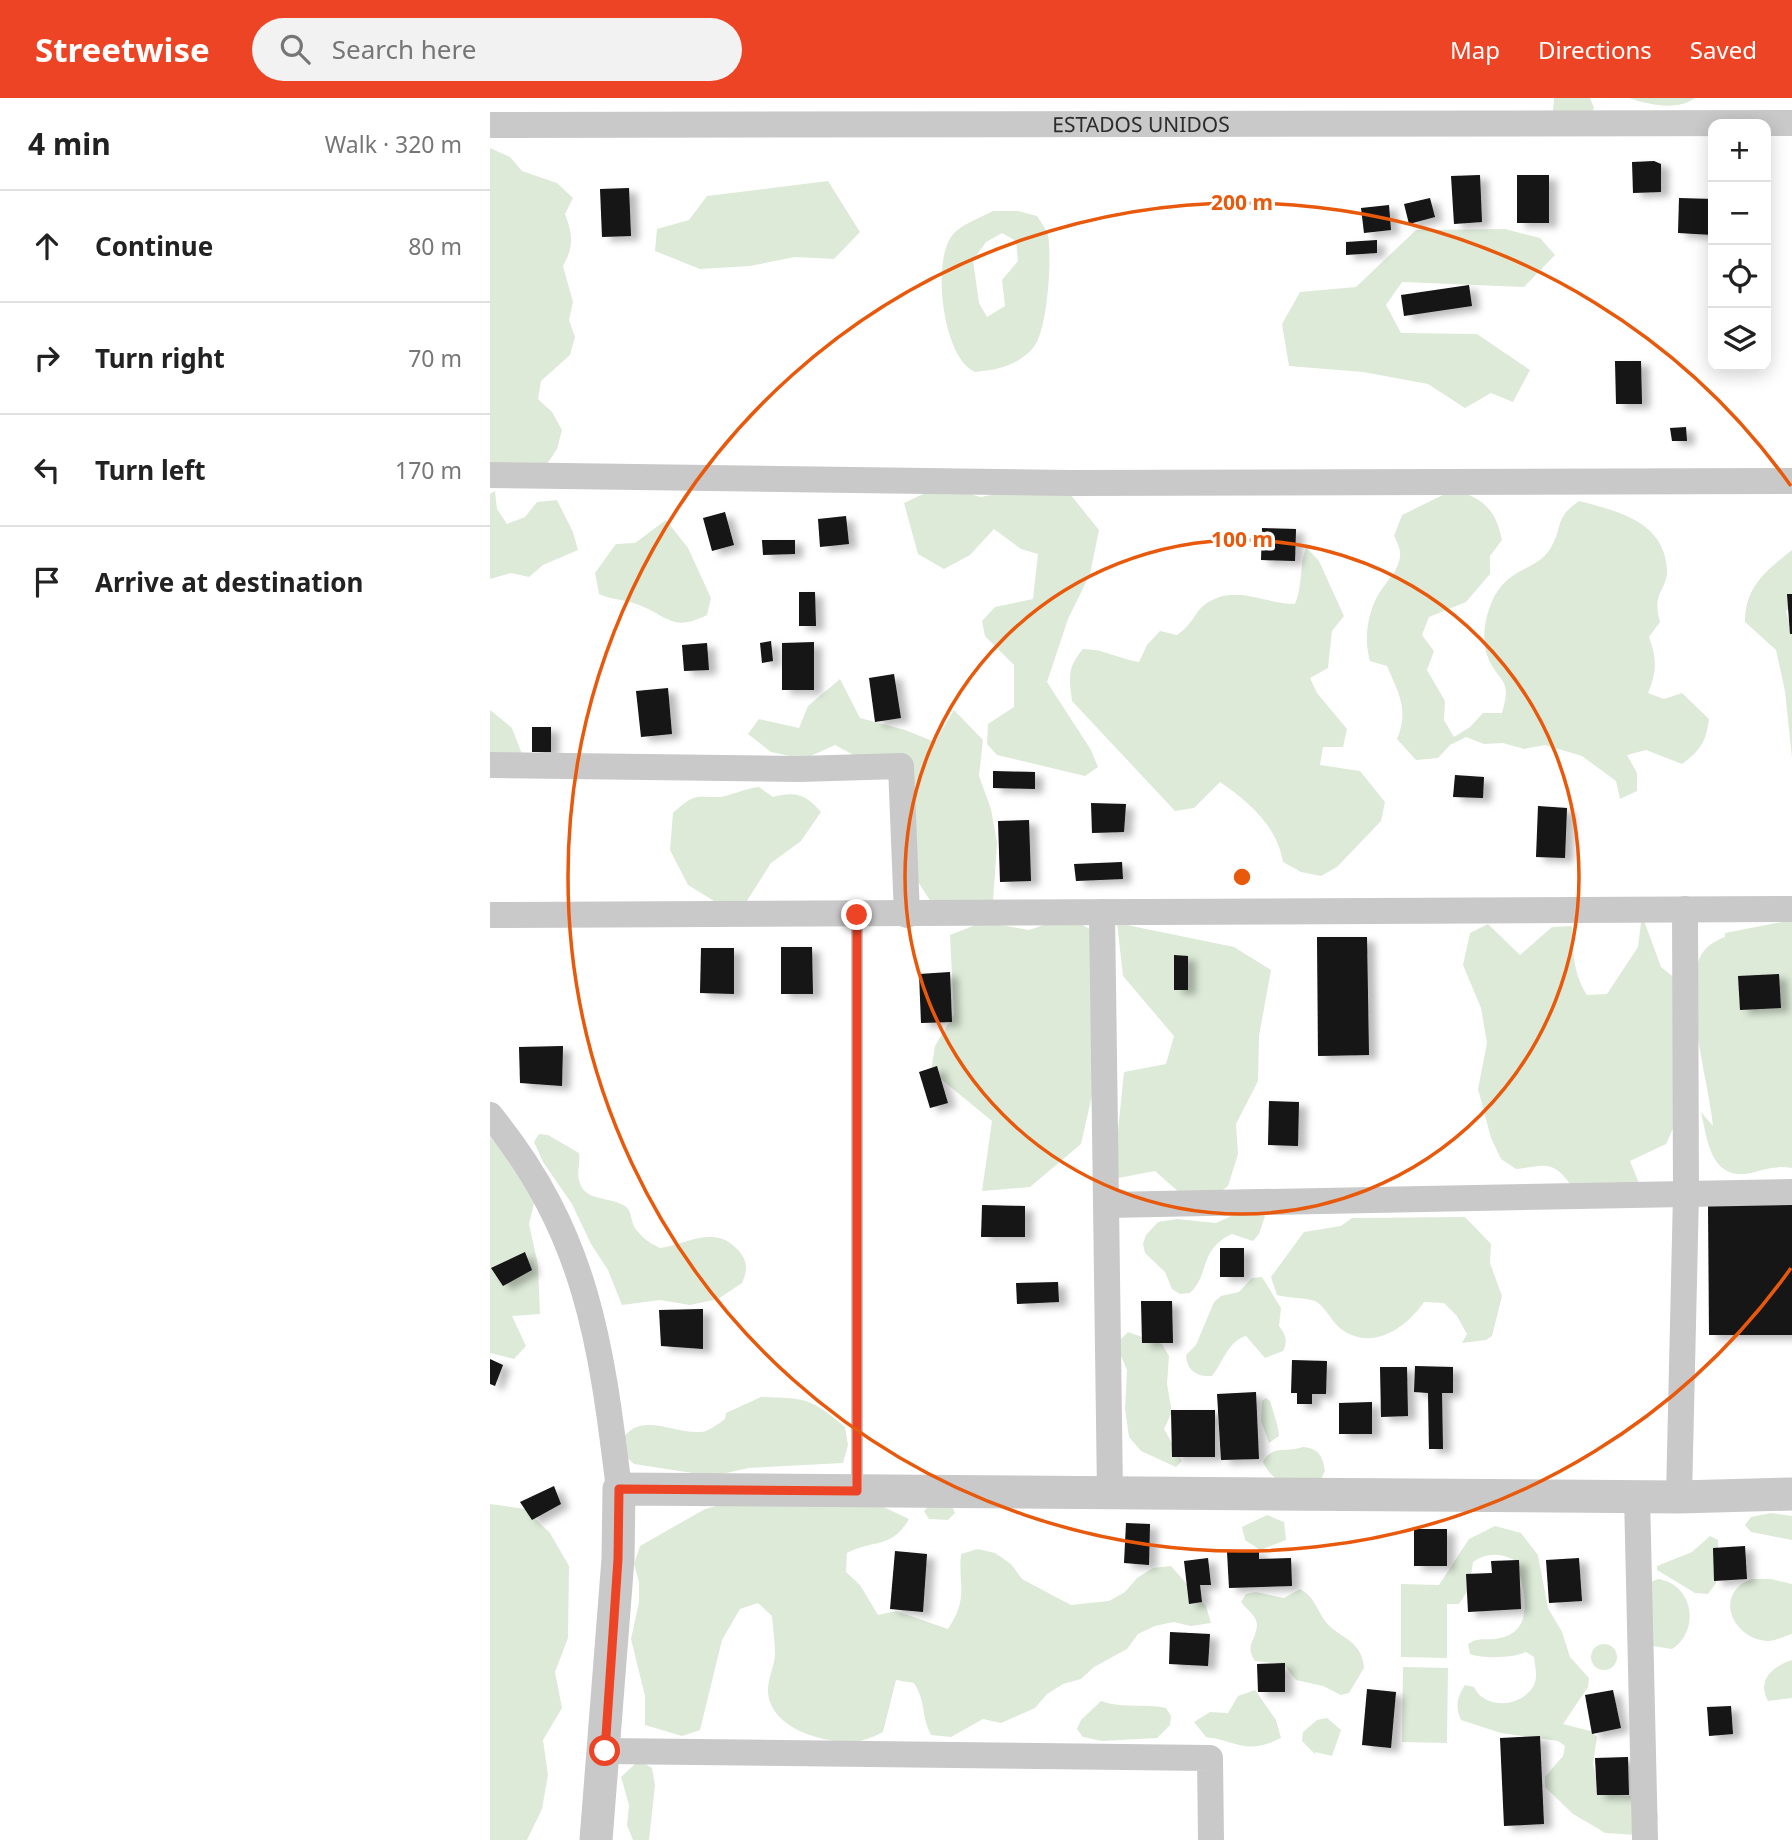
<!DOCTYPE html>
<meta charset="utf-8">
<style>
:root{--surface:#fff;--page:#f2f2f2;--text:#222;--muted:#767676;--line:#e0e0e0;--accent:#ec4424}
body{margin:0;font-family:"Noto Sans",sans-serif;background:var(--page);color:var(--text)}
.controls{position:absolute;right:21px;top:21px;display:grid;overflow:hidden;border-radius:14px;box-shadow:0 4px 18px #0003}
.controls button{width:63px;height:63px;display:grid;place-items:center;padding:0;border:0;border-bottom:2px solid var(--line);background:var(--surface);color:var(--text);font:35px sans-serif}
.stop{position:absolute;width:21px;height:21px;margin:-16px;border:5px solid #ec4424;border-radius:50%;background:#fff}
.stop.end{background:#ec4424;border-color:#fff;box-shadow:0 2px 7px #0008}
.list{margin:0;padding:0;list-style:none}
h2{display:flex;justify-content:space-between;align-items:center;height:91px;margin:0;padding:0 28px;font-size:30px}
h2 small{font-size:23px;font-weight:400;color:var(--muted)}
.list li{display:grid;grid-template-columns:46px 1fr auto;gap:21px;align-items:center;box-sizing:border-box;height:112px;padding:0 28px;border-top:2px solid var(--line)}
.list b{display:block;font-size:26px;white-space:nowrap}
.list em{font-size:23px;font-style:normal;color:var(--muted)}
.icon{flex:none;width:38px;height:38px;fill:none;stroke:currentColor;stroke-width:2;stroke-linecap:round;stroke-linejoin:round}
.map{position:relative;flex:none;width:1302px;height:1742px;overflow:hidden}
header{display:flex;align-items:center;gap:42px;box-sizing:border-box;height:98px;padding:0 35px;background:var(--accent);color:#fff}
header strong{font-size:33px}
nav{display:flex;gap:38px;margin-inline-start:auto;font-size:24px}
.search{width:490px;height:63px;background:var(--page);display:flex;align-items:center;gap:18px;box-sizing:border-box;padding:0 24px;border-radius:38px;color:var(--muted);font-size:26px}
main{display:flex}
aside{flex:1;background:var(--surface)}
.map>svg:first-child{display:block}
.green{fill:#ddead8;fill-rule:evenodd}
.building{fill:#131313;filter:url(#shadow)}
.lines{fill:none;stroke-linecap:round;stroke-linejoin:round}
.service{stroke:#c9c9c9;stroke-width:12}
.minor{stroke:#c9c9c9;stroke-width:26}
.tertiary{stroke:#c9c9c9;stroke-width:33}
.route{stroke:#ec4424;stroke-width:9}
.ring{fill:none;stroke:#e8590c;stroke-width:3.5}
.labels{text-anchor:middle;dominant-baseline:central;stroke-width:7;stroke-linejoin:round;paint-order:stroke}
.street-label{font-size:21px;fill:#2c2c2c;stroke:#fff}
.centre{fill:#e8590c;stroke:#fff;stroke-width:3.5}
.ring-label{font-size:21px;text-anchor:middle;font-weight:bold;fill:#e8590c;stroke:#fff;stroke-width:7;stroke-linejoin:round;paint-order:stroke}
</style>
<header>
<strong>Streetwise</strong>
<div class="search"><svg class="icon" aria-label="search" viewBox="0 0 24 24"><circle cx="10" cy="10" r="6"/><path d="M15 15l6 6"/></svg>Search here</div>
<nav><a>Map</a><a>Directions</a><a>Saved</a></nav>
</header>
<main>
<aside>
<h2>4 min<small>Walk · 320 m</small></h2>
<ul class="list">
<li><svg class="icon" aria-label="ahead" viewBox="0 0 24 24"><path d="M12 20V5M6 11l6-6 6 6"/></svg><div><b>Continue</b></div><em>80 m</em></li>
<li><svg class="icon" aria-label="right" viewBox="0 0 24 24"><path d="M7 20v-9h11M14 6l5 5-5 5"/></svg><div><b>Turn right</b></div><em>70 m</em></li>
<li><svg class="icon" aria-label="left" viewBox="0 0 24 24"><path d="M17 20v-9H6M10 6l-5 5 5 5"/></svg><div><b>Turn left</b></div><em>170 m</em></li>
<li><svg class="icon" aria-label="arrive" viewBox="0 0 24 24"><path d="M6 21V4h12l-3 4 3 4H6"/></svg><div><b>Arrive at destination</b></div></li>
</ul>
</aside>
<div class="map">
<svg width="1302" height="1742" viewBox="0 0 1302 1742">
<defs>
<filter id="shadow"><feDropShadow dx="8" dy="4.5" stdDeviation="3.5" flood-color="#0004"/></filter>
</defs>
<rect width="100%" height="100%" fill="#fff"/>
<!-- green -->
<g class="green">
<polygon points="1064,0 1100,0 1104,10 1096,27 1063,13"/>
<path d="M1139 0H1205C1187 13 1159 7 1139 0Z"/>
<path d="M0 50 20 59 32 73 67 85 83 100 75 116C83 137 84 149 73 168L83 204 79 222 85 239 80 257 51 283 48 301 62 314 72 332 67 351 57 366 0 370Z"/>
<polygon points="338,83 370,134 344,161 305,159 260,168 210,171 165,153 167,131 199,122 217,98"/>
<path d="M503 113H528L547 118C551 124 556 131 558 137 562 159 558 234 543 250 527 268 508 272 485 274 453 261 442 166 461 139 469 127 490 120 503 113ZM512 135 526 143 528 163 512 182 515 208 497 219 489 205 483 162 496 144Z"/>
<polygon points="1015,131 1050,140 1065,157 1034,189 912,184 896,207 911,235 987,236 1040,272 1023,304 1001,295 975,310 938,286 873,274 799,268 792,226 810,194 866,189 926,132"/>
<polygon points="560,385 576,391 609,432 600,476 578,521 557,584 601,652 608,669 595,678 507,657 497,646 498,626 524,609 524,567 495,538 492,523 505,509 543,501 548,456 531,451 504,431 480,457 454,471 428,456 414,405 450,388 491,399"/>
<path d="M963 392C993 399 1006 412 1012 442L1000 458V476L976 504 939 519 932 537 944 553 937 572 955 603 954 622 964 639 980 629 993 615H1012C1022 580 1011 587 999 562 990 543 995 517 1004 499 1021 468 1046 473 1060 451 1074 429 1063 421 1089 403 1127 413 1174 423 1177 471 1178 492 1161 494 1170 524L1159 539C1167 561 1167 574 1158 595L1174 601 1192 595 1219 621C1216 644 1210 653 1192 666L1156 652 1137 657 1147 675V693L1130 701 1126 683 1092 658 1055 647 1034 651 1013 645 994 646 976 639 960 647 948 660 926 662 907 641C919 612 909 596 897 568L880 563C873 539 878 509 894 488 901 478 908 472 910 459 911 452 907 444 904 438L912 417Z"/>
<polygon points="5,393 7,411 17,426 35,419 47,404 67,402 83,434 88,452 53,467 39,479 21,475 0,481 0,396"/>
<path d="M176 422 198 450 221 500 217 517C181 535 178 517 146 506 134 501 122 502 109 496L105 475 126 446 145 445Z"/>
<path d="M816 449 829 463 854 518 842 533 838 570 820 580 827 595 857 631 853 649H833L830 667 870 673 895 704 891 723 847 769 831 778 811 774 793 764C787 728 759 704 730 684L704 710 685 713 582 603C579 579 577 570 593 551 614 551 629 561 649 564L657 547 670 533 687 537C702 527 704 516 713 508 743 484 773 506 805 506 813 487 809 469 816 449Z"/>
<path d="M1302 452V504L1296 514 1302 533V660L1295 593 1286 552 1255 524C1255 488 1276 473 1302 452Z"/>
<polygon points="350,581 370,620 415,632 445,644 464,612 493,642 489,678 501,711 507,745 503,804 446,812 427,782 403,657 371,661 345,647 314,661 281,654 258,636 269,621 309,630 318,608"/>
<polygon points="0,612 22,630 35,664 0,665"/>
<path d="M269 689 283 699C305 693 316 696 331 714L311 743 281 765 251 812 232 808 198 787 180 752 183 715C205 695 204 699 230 699 236 699 257 690 269 689Z"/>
<path d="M1152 817 1171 869 1186 881 1193 1008 1176 1046 1140 1063 1157 1105 1080 1086C1062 1061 1054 1068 1026 1071L1011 1061 1001 1040 988 991 997 945 991 910 973 867 980 835 998 826 1030 857 1062 829 1082 828C1083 854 1083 875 1097 897L1117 896 1148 849Z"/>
<polygon points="577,819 615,839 608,971 591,1046 540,1089 492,1093 502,1023 441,973 445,948 464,916 460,837 493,824 539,832"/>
<path d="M1302 822V1070C1277 1066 1267 1077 1248 1076 1219 1074 1216 1035 1211 1014L1223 1028C1219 984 1192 898 1210 859 1215 849 1224 843 1235 839V835Z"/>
<polygon points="627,825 744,849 781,872 769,938 768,983 746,1026 748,1056 738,1088 708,1111 665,1073 623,1081 634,974 676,966 684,938 633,878"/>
<path d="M49 1036 58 1037 89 1055C91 1068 84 1078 93 1091 101 1102 121 1100 133 1107 143 1112 140 1122 145 1130 151 1139 161 1146 170 1150 197 1146 224 1126 247 1151 258 1162 258 1171 252 1185L228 1201 200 1207 170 1202 132 1207 118 1172 101 1146 82 1106 53 1064 44 1044Z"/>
<polygon points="0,1039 47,1093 39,1126 48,1167 50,1216 22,1218 36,1248 24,1261 0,1255"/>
<path d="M761 1109H771L775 1118 769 1136 763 1143 742 1136C708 1152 721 1175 700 1195L690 1196 682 1191 675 1174 655 1155 653 1146 656 1137 668 1124 687 1121 726 1125Z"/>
<path d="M975 1119 1001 1146 1000 1165 1012 1198 1002 1238 996 1242 972 1245 977 1236 967 1218 954 1205 934 1204C916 1230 882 1254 851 1231 842 1224 835 1208 825 1203 817 1200 797 1200 787 1197L781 1179 814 1134 851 1128 862 1120Z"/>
<path d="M772 1179 791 1210 789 1228C796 1237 798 1243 793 1253L775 1260 756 1238C739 1242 733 1264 722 1278 707 1279 697 1273 696 1257L706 1247 724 1204 731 1198 749 1194 762 1180Z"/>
<polygon points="638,1234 672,1246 679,1258 677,1286 682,1314 674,1331 692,1363 686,1369 651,1353 639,1339 635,1311 637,1272 626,1246"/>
<path d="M271 1299C315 1300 321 1300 355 1329L358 1347 353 1365 259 1370 222 1378 144 1366 130 1353 131 1343C150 1312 182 1336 210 1334 218 1334 228 1326 235 1321L236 1315Z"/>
<path d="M776 1300 780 1303C783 1313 789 1330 789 1338L779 1345 771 1323 772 1303Z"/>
<path d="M813 1349C828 1350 833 1358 835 1373L831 1381C807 1376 789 1397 773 1364 782 1346 797 1355 813 1349Z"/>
<polygon points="445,1401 461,1406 465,1415 458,1422 439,1421 434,1413"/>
<path d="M385 1405 419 1421C402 1451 384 1441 357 1455L356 1474 370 1487 388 1517 406 1513 458 1531C479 1499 468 1490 471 1456L488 1451 505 1455 521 1466 532 1481 581 1507 619 1503 635 1494 647 1480 663 1470 681 1468 716 1508 721 1525 701 1528 683 1524 665 1528 648 1536 637 1551 604 1569 591 1581 573 1586 557 1596 545 1610 511 1625 493 1621 461 1639 441 1637C430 1615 437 1606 424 1585L406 1582 393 1634C381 1640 370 1645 356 1644 328 1643 281 1629 278 1595 277 1583 284 1569 285 1557 285 1544 283 1531 282 1518L268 1505 250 1511 232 1542 210 1632 192 1638 155 1627V1598L141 1541 149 1504V1484L144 1466 150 1448 215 1411 234 1406Z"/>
<polygon points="0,1406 35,1411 60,1435 79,1468 78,1540 65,1574 72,1610 53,1642 58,1677 52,1711 37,1742 0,1742"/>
<polygon points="1281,1415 1302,1418 1302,1442 1261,1434 1255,1427 1261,1419"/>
<polygon points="777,1417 794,1424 796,1442 770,1452 755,1442 752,1429"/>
<path d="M1005 1428 1031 1435 1048 1457 1058 1510 1072 1534 1080 1559 1099 1580 1098 1589 1073 1626 1100 1633 1107 1639 1103 1666 1109 1692C1128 1703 1169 1690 1168 1721L1146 1737 1115 1735 1107 1730 1083 1716 1055 1689V1679L1073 1658 1075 1648 1068 1643 1011 1635 971 1622C965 1609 967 1599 975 1587L984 1589C995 1612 1032 1610 1044 1587 1048 1578 1045 1568 1044 1559L1036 1554C1023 1560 994 1561 980 1556L978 1546C988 1539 994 1542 1005 1541 1048 1536 1034 1491 1026 1463 1012 1455 997 1454 983 1464L979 1491 969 1506H957V1560L911 1559V1486L949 1487 979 1441Z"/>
<path d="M1220 1438 1228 1442C1229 1457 1225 1469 1226 1485L1218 1496 1205 1495 1167 1472V1468L1202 1454Z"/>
<path d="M1168 1481C1203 1486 1211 1532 1182 1551L1163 1548 1159 1485Z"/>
<path d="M1262 1481H1281L1302 1486V1536C1294 1538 1284 1544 1276 1543 1240 1539 1224 1494 1262 1481Z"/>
<path d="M810 1491C824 1499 825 1507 833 1520 845 1540 872 1539 874 1570L859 1595 851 1597 833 1588 806 1582 793 1566 765 1563C754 1547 766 1543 767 1527 767 1518 756 1511 751 1504L756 1496 766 1494 794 1500Z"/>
<circle cx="1114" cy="1559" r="13"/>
<path d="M1302 1562V1600L1278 1603C1266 1581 1284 1568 1302 1562Z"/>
<polygon points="913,1569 958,1570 957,1645 912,1644"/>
<path d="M765 1592 786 1622 791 1640C755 1657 751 1644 716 1639L704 1624 720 1614 738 1615 748 1598Z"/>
<path d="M611 1603C634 1611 653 1605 676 1610L681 1618 680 1627 667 1640 612 1643 593 1639 587 1631 591 1622Z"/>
<polygon points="837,1620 851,1632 842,1658 825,1654 826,1657 812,1643 813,1634 827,1622"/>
<polygon points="154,1665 162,1670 165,1687 159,1742 143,1742 137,1727 139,1707 131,1679 145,1666"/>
</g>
<!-- building -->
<g class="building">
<polygon points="1164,63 1171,66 1171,94 1143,95 1142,64"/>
<polygon points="990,77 992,124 964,126 961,78"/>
<rect x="1027" y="77" width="32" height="48"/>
<polygon points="139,90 141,138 112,139 110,91"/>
<polygon points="940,100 945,119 919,126 914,106"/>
<polygon points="1189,100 1223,101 1223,137 1188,135"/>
<polygon points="899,107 901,132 874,135 871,110"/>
<polygon points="887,142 887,155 856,157 856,144"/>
<polygon points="979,187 982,208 914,218 911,197"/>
<polygon points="1125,263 1151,263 1152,306 1126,306"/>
<polygon points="1196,329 1197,343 1182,343 1180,330"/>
<polygon points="235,414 244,447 222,453 213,420"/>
<polygon points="356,418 359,446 330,449 328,421"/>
<polygon points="772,430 806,431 805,463 771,462"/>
<polygon points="272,442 305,442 305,456 273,457"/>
<polygon points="309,494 325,494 326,528 309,528"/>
<polygon points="1297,496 1302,496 1302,536 1300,536"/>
<polygon points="281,543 283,563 272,565 270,545"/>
<polygon points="324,544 324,592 292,592 292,545"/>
<polygon points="217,545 219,572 194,573 192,547"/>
<polygon points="404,576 411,620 385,624 379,580"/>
<polygon points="178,590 182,636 151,639 146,593"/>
<rect x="42" y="629" width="19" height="25"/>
<polygon points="503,673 545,674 545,691 503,690"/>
<polygon points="965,677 994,679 993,700 963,699"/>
<polygon points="601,705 636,706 634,734 602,735"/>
<polygon points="1048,708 1077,710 1075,760 1046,759"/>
<polygon points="539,722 541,783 510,784 508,723"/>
<polygon points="632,764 633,781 586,783 584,766"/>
<polygon points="827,839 877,839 879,957 828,958"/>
<polygon points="291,849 322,849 323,896 291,896"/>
<polygon points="211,850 244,850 244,896 210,895"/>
<polygon points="684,857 698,858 698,892 684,892"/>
<polygon points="460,874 462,924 431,925 429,876"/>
<polygon points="1289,876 1291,910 1250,912 1248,878"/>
<polygon points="73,948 72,988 30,985 29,949"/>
<polygon points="447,968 458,1005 440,1010 429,974"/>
<polygon points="779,1003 809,1004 808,1048 778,1047"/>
<polygon points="1218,1106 1302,1106 1302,1237 1219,1237"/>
<polygon points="492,1107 535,1108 535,1139 491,1139"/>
<rect x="730" y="1150" width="24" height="29"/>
<polygon points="35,1154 42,1172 13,1188 1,1170"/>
<polygon points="568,1184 569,1204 527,1206 526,1185"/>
<polygon points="651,1203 682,1203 683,1245 652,1245"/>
<polygon points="213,1211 213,1251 171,1248 169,1212"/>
<polygon points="0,1261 13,1267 5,1288 0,1286"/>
<polygon points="802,1262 837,1263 836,1296 822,1296 822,1306 807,1306 807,1295 801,1295"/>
<polygon points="925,1268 963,1269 963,1295 952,1295 953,1351 939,1351 938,1295 924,1294"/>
<polygon points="890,1269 917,1269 918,1318 891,1319"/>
<polygon points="766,1294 769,1361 731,1362 727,1296"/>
<polygon points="882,1304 882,1336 849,1336 849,1305"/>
<polygon points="681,1312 725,1312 725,1359 682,1359"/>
<polygon points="64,1388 71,1406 42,1422 30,1404"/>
<polygon points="636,1425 660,1426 659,1467 634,1465"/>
<rect x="924" y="1431" width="33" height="37"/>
<polygon points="1255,1448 1257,1481 1224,1483 1223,1450"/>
<polygon points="769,1452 769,1461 801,1460 802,1488 739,1490 737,1454"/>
<polygon points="405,1453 437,1456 433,1514 400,1511"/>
<polygon points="718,1460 721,1487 710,1487 712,1504 699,1506 694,1463"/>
<polygon points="1089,1460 1092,1503 1059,1505 1056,1462"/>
<polygon points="1029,1462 1031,1511 978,1514 976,1476 1002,1475 1001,1463"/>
<polygon points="680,1534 720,1536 718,1568 679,1566"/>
<polygon points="795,1565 795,1594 768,1594 767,1566"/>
<polygon points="877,1591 906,1594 901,1650 872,1647"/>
<polygon points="1123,1592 1131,1630 1102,1636 1095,1597"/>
<polygon points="1241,1608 1243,1636 1219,1638 1217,1609"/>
<polygon points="1050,1638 1054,1726 1014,1728 1010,1640"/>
<polygon points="1138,1659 1139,1697 1107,1697 1105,1660"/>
</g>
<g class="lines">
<!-- service -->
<polyline class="service" points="367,817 367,1393"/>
<!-- minor -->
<g class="minor">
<path id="s1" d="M0 27 1302 25"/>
<polyline points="0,377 582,385 1302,383"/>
<polyline points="0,667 308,671 411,668 417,817"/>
<polyline points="612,814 620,1395"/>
<polyline points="0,817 1302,811"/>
<path d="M0 1017C97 1136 111 1244 129 1391"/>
<polyline points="616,1107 1302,1094"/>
<polyline points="1147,1398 1155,1742"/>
<polyline points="1189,1399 1196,1096 1195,811"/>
<polyline points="115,1653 720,1660 721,1742"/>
</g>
<!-- tertiary -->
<polyline class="tertiary" points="106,1742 128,1461 129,1391 1189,1399 1302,1396"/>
</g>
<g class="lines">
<!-- route -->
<polyline class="route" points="115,1653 128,1461 129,1391 367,1393 367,817"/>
</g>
<!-- distance rings -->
<g class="ring">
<circle cx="752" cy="779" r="337"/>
<path d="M1301 1170A674 674 0 1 1 1301 388"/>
</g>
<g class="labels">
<!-- street labels -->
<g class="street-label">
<text stroke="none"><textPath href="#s1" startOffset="651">ESTADOS UNIDOS</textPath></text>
</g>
</g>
<circle cx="752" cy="779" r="10" class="centre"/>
<g class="ring-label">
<text x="752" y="112">200 m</text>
<text x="752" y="449">100 m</text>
</g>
</svg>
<div class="controls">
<button>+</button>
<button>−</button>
<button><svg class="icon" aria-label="locate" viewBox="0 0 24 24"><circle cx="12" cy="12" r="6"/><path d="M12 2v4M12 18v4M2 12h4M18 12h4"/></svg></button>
<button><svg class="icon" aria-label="layers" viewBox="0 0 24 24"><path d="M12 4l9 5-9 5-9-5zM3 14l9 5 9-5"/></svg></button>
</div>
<div class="stop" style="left:115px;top:1653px"></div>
<div class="stop end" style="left:367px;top:817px"></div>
</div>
</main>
